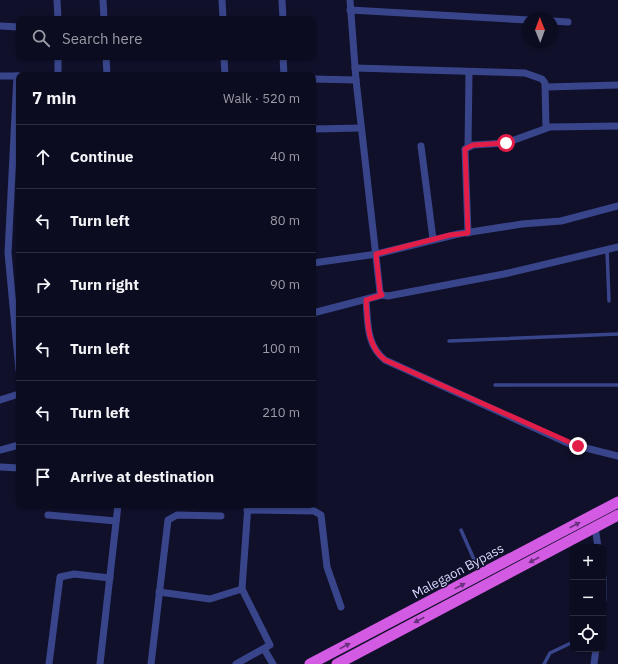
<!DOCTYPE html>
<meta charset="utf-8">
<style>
:root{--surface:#0c0c20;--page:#1a1a2d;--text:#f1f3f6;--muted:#9a9ba5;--line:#2c2c3e}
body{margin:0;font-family:"IBM Plex Sans",sans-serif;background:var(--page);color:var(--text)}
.controls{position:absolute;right:12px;bottom:12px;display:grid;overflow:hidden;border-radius:8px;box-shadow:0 1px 3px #0004}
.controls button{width:36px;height:36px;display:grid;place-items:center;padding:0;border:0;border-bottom:1px solid var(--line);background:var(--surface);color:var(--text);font:20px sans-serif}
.compass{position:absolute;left:522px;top:12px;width:36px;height:36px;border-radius:50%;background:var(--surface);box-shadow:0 1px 3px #0004;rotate:359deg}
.stop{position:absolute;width:12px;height:12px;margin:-9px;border:3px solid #e11d48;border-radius:50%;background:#fff}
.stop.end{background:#e11d48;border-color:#fff;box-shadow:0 1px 4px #0008}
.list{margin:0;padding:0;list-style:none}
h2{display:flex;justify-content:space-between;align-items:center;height:52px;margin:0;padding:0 16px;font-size:17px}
h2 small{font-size:13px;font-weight:400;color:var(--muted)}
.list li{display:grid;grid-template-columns:26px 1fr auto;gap:12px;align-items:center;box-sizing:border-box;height:64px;padding:0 16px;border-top:1px solid var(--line)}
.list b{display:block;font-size:15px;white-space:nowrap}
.list em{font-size:13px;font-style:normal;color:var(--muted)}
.icon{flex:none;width:22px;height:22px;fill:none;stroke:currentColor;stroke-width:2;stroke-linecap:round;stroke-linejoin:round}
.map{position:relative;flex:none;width:618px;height:664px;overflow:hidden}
.search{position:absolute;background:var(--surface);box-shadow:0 1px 3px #0004;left:16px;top:16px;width:300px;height:44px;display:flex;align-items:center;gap:10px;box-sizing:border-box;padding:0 14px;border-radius:8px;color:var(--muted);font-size:15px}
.panel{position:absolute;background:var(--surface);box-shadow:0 1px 3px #0004;left:16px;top:72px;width:300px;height:436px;border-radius:8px}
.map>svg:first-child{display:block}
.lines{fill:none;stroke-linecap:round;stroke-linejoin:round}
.service{stroke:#39458b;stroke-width:3.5}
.minor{stroke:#39458b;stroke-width:7}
.trunk{stroke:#d35ae2;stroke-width:11}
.oneway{fill:#68317d}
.route{stroke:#e11d48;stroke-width:5}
.labels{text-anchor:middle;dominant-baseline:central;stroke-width:3;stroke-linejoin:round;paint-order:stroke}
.street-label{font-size:13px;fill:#d9dbff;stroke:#10102a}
</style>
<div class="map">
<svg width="618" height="664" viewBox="0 0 618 664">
<rect width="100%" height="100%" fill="#10102a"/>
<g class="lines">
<!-- service -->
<g class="service">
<polyline points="607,250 609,301"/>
<polyline points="449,341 618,334"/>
<polyline points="495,385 618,385"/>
<polyline points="461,530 480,573"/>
<polyline points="544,664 550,653 573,642"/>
</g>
<!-- minor -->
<g class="minor">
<polyline points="57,0 58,19"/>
<polyline points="103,0 104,19"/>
<polyline points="222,0 223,19"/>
<polyline points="282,0 283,19"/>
<polyline points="350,0 356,80 380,292 382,295 388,296 504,274 618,247"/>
<polyline points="350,10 528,20"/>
<polyline points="552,21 568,22"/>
<polyline points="0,26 19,27"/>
<polyline points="58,57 58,75"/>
<polyline points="106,57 107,75"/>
<polyline points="224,57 225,75"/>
<polyline points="283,57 284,75"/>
<polyline points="355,68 525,73 542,79 545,83 546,128"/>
<polyline points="0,76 19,76"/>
<polyline points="17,76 8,253 19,370"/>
<polyline points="313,79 356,80"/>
<polyline points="547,87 618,85"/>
<polyline points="313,129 361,128"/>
<polyline points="421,146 433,239"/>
<polyline points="468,147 469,72"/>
<polyline points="468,233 465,149 473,145 506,143 550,127 618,126"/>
<polyline points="313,263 377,254 458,234 522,224 561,221 618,206"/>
<path d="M366 300C368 322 366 345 385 360L570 444 618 456"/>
<polyline points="313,313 382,295"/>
<polyline points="0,400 19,394"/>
<polyline points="0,450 19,445"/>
<polyline points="0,467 19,468"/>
<polyline points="247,510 314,511 321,515 327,567 341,607"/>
<polyline points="48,515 116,521"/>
<polyline points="595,527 598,547"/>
<polyline points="603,577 603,600"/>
<polyline points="159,592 210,599 242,589"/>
<polyline points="264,649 273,664"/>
<polyline points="49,664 60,577 74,574 110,578"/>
<polyline points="100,664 118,505"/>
<polyline points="151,664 168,520 177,515 221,516"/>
<polyline points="236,664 270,645 242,589 248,505"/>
<polyline points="594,664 596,649"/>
</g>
<!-- trunk -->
<g class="trunk">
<polyline points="310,664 618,502"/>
<polyline points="337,664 618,515"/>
</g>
</g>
<!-- one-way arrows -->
<defs><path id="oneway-solid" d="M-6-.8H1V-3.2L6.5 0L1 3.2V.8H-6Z"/></defs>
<g class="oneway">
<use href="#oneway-solid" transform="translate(575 525) rotate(-28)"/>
<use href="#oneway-solid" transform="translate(534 560) rotate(152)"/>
<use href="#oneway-solid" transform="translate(460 586) rotate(-28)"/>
<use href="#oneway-solid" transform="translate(419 620) rotate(152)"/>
<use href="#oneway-solid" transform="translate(345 646) rotate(-28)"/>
</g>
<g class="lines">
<!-- route -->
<path class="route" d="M506 143 473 145 465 149 468 233 450 235 376 254 380 292 382 295 366 300C368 322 366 345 385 360L578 446"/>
</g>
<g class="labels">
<!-- street labels -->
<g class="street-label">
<text transform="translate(458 571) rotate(-28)">Malegaon Bypass</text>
</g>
</g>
</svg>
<div class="controls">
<button>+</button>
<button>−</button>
<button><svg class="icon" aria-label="locate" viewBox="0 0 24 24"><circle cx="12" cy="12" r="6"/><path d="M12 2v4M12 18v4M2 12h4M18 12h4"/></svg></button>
</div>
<svg class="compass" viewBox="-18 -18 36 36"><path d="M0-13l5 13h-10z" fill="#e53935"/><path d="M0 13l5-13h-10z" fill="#9a9ba5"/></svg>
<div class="stop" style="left:506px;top:143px"></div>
<div class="stop end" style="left:578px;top:446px"></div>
<div class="search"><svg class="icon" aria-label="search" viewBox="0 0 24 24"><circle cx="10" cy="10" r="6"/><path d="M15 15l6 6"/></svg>Search here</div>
<section class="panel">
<h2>7 min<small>Walk · 520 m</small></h2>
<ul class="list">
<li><svg class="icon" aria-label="ahead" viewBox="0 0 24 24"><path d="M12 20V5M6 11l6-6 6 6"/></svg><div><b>Continue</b></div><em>40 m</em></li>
<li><svg class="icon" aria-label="left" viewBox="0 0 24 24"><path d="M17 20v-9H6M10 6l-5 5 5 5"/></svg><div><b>Turn left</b></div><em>80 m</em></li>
<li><svg class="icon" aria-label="right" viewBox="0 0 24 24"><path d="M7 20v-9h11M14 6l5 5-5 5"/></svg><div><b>Turn right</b></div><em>90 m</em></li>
<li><svg class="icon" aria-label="left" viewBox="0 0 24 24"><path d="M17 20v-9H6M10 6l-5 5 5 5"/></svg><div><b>Turn left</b></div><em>100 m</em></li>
<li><svg class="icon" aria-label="left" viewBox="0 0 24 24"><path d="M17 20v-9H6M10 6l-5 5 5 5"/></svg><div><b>Turn left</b></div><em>210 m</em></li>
<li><svg class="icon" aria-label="arrive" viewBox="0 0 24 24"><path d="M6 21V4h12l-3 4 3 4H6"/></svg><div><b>Arrive at destination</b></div></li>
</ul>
</section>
</div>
